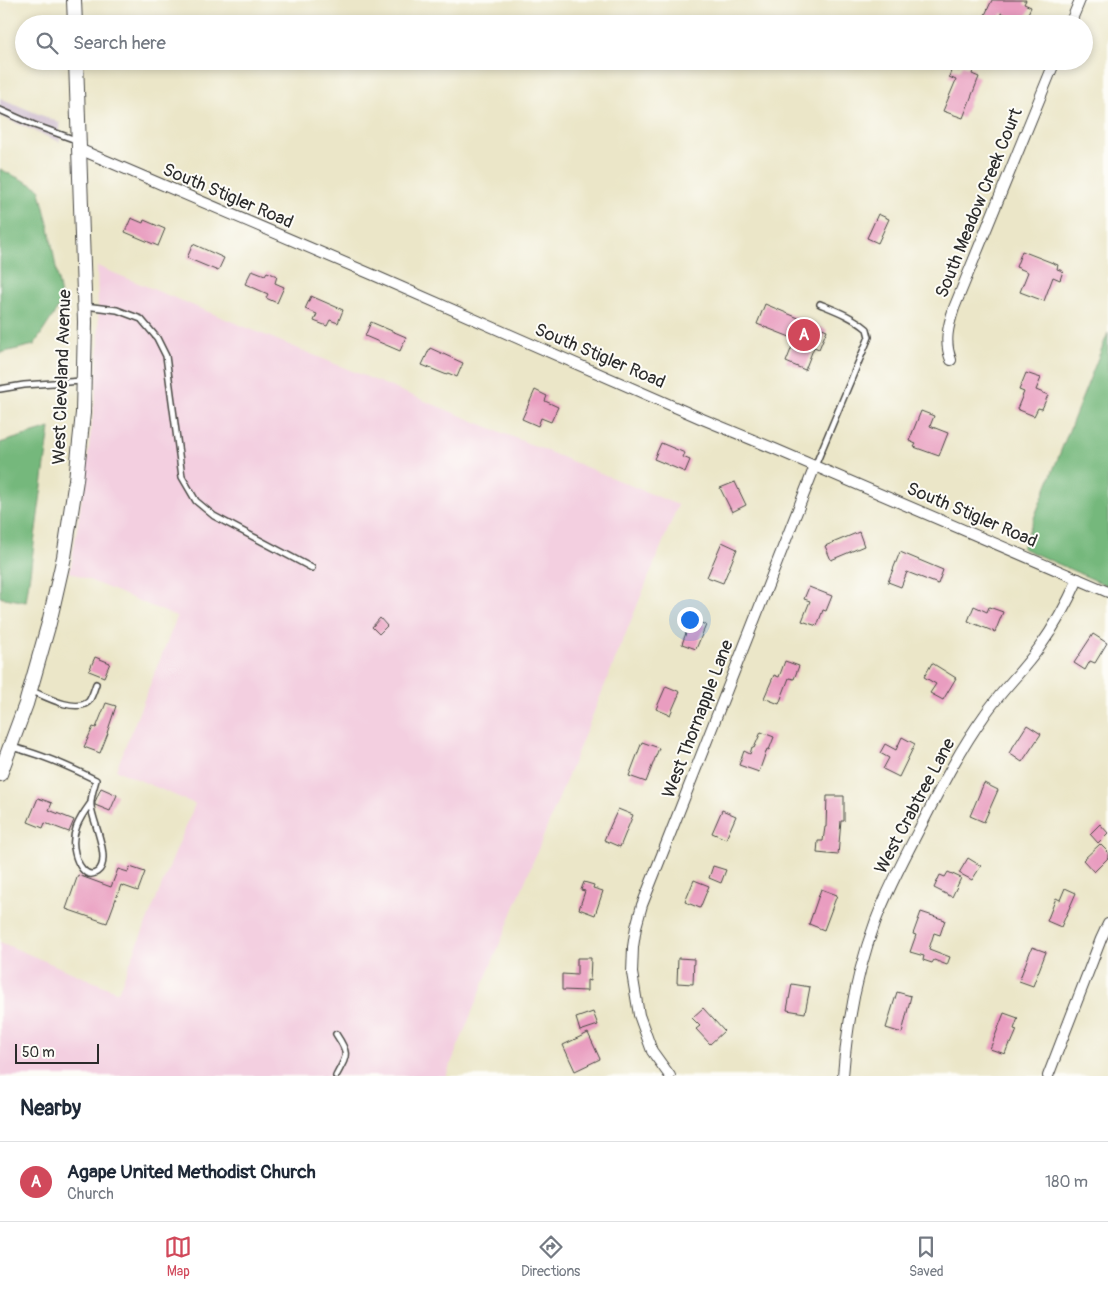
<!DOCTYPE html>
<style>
:root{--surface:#fff;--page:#f6f6f7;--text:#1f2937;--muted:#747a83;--line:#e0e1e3;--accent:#d1495b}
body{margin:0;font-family:Pangolin,sans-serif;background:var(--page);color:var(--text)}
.scale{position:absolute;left:15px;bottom:12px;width:84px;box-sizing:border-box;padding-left:5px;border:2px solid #2b2b2b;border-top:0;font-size:14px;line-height:18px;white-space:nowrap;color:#2b2b2b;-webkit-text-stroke:4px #fdfcf7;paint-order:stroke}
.you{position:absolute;left:689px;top:619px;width:18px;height:18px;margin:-12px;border:4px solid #fff;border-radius:50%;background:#1a73e8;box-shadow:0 0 0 8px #1a73e833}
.badge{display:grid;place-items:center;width:32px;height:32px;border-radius:50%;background:var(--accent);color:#fff;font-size:16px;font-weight:700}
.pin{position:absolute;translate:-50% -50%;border:2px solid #fff;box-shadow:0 1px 5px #0006}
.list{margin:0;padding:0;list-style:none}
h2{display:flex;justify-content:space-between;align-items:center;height:65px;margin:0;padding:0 20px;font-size:21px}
h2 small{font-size:16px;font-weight:400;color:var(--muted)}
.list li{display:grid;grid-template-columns:32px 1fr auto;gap:15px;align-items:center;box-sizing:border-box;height:80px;padding:0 20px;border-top:1px solid var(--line)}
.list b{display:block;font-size:19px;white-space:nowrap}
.list p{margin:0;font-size:16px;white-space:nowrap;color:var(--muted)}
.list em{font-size:16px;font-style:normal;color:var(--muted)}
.icon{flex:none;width:28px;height:28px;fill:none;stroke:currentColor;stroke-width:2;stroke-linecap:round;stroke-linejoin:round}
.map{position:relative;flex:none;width:1108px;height:1076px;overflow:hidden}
.search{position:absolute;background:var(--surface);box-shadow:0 2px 8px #0003;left:15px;right:15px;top:15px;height:55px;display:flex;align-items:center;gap:12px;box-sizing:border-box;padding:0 18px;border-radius:28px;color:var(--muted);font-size:19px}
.sheet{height:145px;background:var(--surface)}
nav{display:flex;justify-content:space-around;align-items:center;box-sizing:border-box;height:70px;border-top:1px solid var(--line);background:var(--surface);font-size:14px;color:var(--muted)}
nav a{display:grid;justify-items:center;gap:2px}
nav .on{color:var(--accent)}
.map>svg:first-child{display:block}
.built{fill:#f3cfe0}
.industrial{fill:#cfbdcf}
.forest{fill:#74b87c;stroke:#507254}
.building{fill:#e99dc0}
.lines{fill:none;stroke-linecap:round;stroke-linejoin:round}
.lane-casing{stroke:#484743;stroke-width:8}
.street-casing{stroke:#484743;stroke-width:12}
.secondary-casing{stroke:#484743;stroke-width:16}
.lane{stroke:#fff;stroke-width:5}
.street{stroke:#fff;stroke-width:10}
.secondary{stroke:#fff;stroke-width:14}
.labels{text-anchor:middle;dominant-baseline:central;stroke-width:4;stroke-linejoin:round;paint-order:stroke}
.street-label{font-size:18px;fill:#2b2b2b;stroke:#fdfcf7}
</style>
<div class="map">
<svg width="1108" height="1076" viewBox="0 0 1108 1076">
<rect width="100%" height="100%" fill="#fdfcf7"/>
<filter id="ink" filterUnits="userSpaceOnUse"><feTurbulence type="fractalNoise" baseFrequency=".02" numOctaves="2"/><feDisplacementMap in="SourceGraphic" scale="10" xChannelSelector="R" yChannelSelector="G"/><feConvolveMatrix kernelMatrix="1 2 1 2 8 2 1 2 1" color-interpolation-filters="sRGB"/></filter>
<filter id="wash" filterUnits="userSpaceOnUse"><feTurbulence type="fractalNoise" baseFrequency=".0096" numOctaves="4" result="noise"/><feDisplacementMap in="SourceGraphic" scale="20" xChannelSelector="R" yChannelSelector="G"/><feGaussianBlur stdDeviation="1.12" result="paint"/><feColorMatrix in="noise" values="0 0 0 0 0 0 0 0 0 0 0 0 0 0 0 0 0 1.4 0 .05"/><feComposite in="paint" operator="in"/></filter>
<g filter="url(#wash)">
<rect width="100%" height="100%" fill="#ebe6c8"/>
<!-- built -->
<polygon class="built" points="97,266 678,505 446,1076 0,1076 0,942 118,992 195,804 116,770 177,617 70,572 86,472 96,390 99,345"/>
<!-- industrial -->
<polygon class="industrial" points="0,98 60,123 60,142 0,116"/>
<!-- forest -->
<g class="forest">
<polygon points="0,169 39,188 49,228 62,302 34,345 0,353"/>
<polygon points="1108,333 1108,586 1022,548"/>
<polygon points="50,428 26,602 0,597 0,443"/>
</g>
<g id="blocks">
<!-- building -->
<g class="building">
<polygon points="992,0 1026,0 1024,4 1031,7 1025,20 1019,17 1017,20 1001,13 1000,24 983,24 984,17"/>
<polygon points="962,65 974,69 972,74 979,77 963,118 943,111 956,80 949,77 952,68 959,71"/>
<polygon points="878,214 889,219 878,243 867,238"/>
<polygon points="131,218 143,223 144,220 165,229 158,246 125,232"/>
<polygon points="193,244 224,258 218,271 187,258"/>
<polygon points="1022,251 1058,265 1057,269 1063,271 1060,280 1053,277 1044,301 1020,292 1028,272 1016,267"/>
<polygon points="252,270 265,275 267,272 277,276 275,283 284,287 277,303 266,298 268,294 245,284"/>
<polygon points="311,296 343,310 338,323 330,320 327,326 314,321 317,314 305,309"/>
<polygon points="765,304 827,330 819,349 814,347 805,370 786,362 795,339 757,324"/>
<polygon points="371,322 406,337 400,351 365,336"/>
<polygon points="430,348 463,363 457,377 448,373 447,375 422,365"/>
<polygon points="1026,373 1041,378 1036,390 1048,395 1042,409 1038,408 1034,416 1017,409 1024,392 1019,390"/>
<polygon points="535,390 547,396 545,401 558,407 551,422 541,418 538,426 522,419"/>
<polygon points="921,411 934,416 930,426 948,433 939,456 914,447 916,444 909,441"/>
<polygon points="661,443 685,453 683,457 690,460 685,472 654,459"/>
<polygon points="735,482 746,505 732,512 720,488"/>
<polygon points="859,532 864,546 831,560 825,546"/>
<polygon points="722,542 737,549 723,583 707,577"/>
<polygon points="900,552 943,570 938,584 907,572 901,587 888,582"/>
<polygon points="809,587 832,596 826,611 823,610 817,626 802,621 810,601 804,599"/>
<polygon points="974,606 987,612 989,607 1003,612 995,632 968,621"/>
<polygon points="380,618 387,626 379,634 372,627"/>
<polygon points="691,619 706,625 696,649 682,644"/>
<polygon points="1093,634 1107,643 1095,663 1090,661 1085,670 1074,663"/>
<polygon points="95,657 110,663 104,677 89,671"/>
<polygon points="785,661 799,666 794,679 789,678 779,704 764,698 774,675 779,677"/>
<polygon points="932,663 956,678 943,700 930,693 936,684 924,677"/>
<polygon points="666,686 680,692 670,715 656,709"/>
<polygon points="106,703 116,706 107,733 108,733 100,753 84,747 93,727 96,728"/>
<polygon points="1027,725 1041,734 1022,762 1009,753"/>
<polygon points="761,732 774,737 769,750 767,749 759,772 739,765 744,751 750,754 752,747 754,748"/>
<polygon points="902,737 915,744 899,777 883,769 889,758 880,753 885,744 896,750"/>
<polygon points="642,742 659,748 646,782 629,776"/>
<polygon points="984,783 998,790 984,822 970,816"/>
<polygon points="101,788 117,795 110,811 95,805 95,802"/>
<polygon points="827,796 844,796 844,821 841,821 838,855 817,853 818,841 823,841 825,827 826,827"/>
<polygon points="38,798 52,803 49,810 74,820 69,832 45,823 43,828 28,822"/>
<polygon points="618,809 633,815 620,847 604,840"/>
<polygon points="722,810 736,816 726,839 712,833"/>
<polygon points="1100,824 1108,833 1098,843 1090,834"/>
<polygon points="1100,844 1108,852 1108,858 1094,872 1083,860"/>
<polygon points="968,858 981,866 972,880 959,873"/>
<polygon points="713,866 726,870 721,883 709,878"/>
<polygon points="130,867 145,872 138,891 121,885 107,923 66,909 78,875 111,887 118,869 128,872"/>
<polygon points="948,872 961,878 952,897 934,888 940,875 945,877"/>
<polygon points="694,880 709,886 700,908 685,902"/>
<polygon points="584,882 594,885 593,888 603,891 595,915 579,909 585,891 581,890"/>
<polygon points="1065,888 1076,893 1061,927 1047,921 1056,898 1060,900"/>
<polygon points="821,889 837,895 824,930 809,924"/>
<polygon points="921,912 945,920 940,935 934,933 929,949 950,957 947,965 934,960 932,963 923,960 924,956 910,952 916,935 913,934"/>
<polygon points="1032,947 1046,952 1033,986 1019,981"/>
<polygon points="577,958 591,958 590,981 587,980 587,991 562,990 562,974 577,975"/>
<polygon points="678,958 694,959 693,984 677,983"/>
<polygon points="792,984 810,987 805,1013 787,1010"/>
<polygon points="897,992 911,996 902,1033 886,1028"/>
<polygon points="703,1008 724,1031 710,1044 696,1029 700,1026 692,1018"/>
<polygon points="593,1012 598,1025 580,1031 576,1018"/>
<polygon points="1004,1013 1018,1018 1014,1029 1017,1030 1011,1044 1009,1043 1005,1054 990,1049"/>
<polygon points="588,1033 600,1059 575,1071 563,1045"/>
</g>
</g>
</g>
<g filter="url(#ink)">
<use href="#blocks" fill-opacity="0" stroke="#484743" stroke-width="1"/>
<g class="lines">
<!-- lane casing -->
<g class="lane-casing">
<g id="lane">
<polyline points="0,110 34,125 76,140"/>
<polyline points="85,306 117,310 141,319 157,338 166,356 182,477 196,501 214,516 312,568"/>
<polyline points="0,389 24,385 82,381"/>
<path d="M815 466 869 337 867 329C853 317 837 311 820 304"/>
<path d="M30 690C44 696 75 713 88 702 92 698 94 689 96 684"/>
<path d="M11 747C41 754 68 766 96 780 94 788 90 798 91 806 92 821 113 861 97 872 85 880 77 862 75 853 70 834 79 819 90 804"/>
<path d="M336 1076C347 1055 350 1055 336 1034"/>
</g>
</g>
<!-- street casing -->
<g class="street-casing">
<g id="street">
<polyline points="1070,24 1080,0"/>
<polyline points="79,149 378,277 700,418 775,449 1108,592"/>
<path d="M951 360C944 342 948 326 954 308L1055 61"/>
<polyline points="670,1076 652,1051 639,1015 632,973 633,947 636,927 642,905 667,842 815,466"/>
<path d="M843 1076C847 1023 857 971 876 920 889 886 908 851 925 818 943 783 961 748 984 716 1000 692 1022 672 1039 648 1055 626 1067 604 1078 579"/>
<polyline points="1048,1076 1101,939 1108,924"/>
</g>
</g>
<!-- secondary casing -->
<g class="secondary-casing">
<g id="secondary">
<polyline points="74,0 75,24"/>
<polyline points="0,774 26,704 49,623 64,557 76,480 83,413 85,322 76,61"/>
</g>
</g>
<!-- lane -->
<use href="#lane" class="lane"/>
<!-- street -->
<use href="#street" class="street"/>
<!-- secondary -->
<use href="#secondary" class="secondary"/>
</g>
</g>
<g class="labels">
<!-- street labels -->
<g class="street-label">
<text transform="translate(228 196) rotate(23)">South Stigler Road</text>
<text transform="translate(979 203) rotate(-68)">South Meadow Creek Court</text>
<text transform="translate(600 356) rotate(23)">South Stigler Road</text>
<text transform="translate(62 377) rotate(-88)">West Cleveland Avenue</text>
<text transform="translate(972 515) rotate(23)">South Stigler Road</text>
<text transform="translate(698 719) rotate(-69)">West Thornapple Lane</text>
<text transform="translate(915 806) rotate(-62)">West Crabtree Lane</text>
</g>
</g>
</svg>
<div class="scale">50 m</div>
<div class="you"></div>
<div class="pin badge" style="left:804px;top:335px">A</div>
<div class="search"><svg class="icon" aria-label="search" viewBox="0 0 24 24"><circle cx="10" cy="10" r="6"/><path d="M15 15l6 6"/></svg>Search here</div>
</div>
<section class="sheet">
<h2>Nearby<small></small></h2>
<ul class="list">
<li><span class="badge">A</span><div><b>Agape United Methodist Church</b><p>Church</p></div><em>180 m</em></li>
</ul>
</section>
<nav>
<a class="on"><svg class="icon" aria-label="map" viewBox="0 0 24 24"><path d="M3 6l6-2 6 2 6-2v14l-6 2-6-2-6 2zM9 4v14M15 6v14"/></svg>Map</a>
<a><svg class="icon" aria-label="directions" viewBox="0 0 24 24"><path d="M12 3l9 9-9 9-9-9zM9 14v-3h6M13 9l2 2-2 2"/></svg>Directions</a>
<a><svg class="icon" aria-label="saved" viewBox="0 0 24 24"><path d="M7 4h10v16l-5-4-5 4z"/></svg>Saved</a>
</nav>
